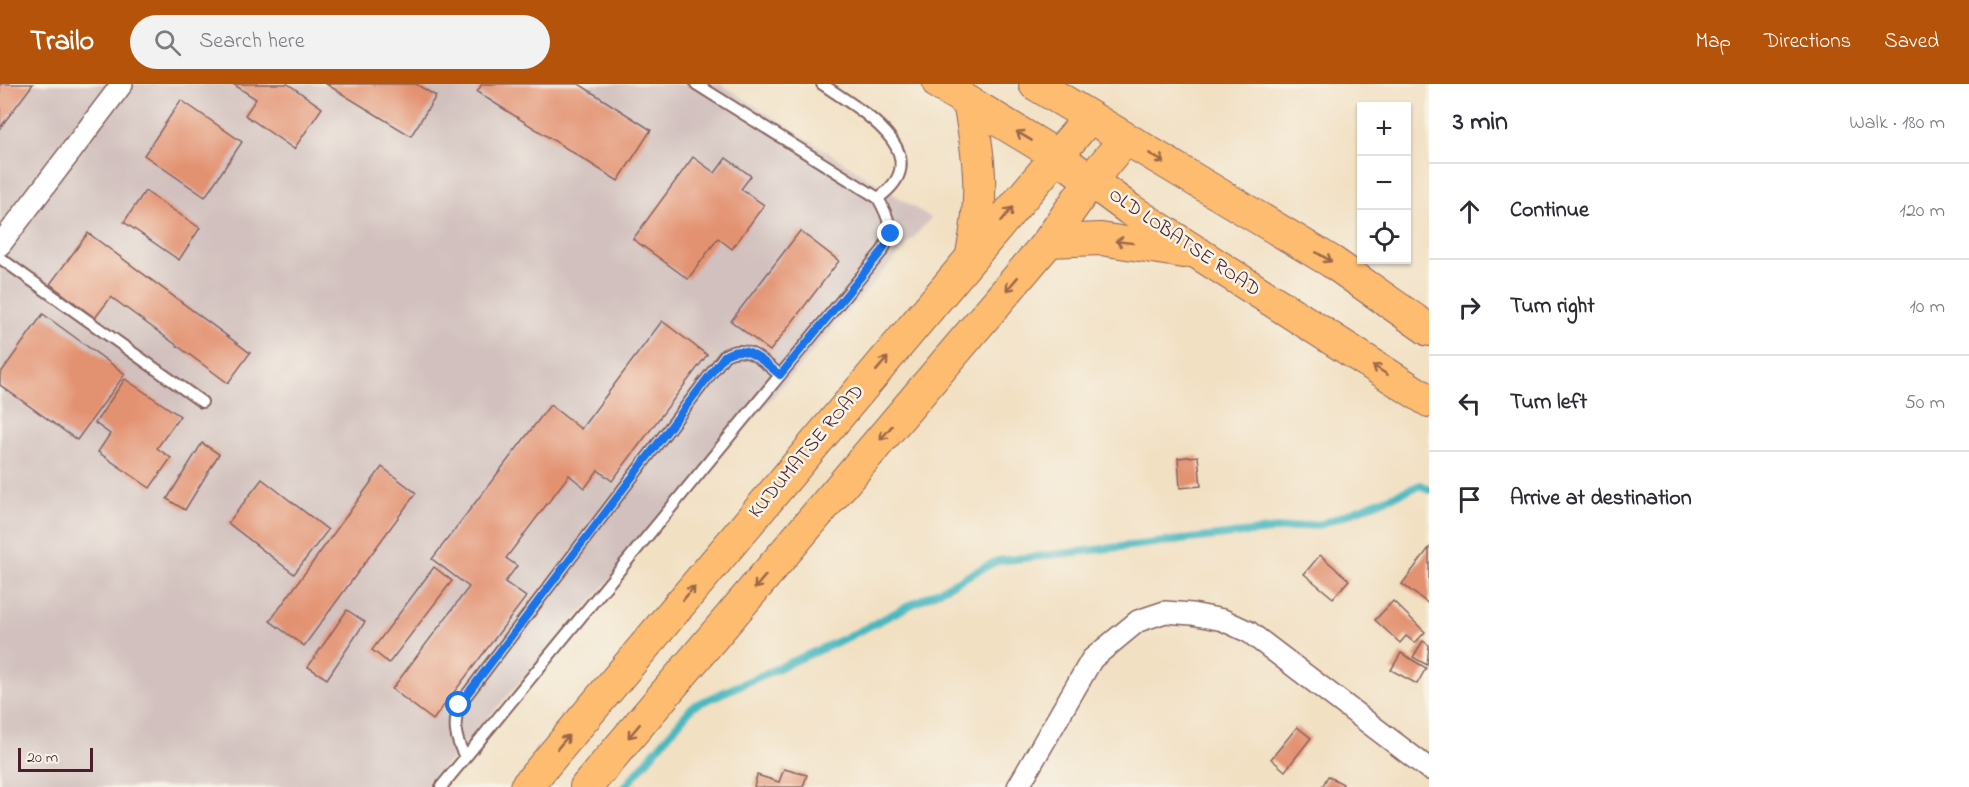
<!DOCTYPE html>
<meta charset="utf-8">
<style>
:root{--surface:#fff;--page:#f2f2f3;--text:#2b2b33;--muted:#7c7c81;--line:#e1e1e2;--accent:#b45309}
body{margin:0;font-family:"Indie Flower",sans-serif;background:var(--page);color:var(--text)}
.controls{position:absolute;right:18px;top:18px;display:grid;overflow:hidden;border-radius:0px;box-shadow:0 2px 4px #0004}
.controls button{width:54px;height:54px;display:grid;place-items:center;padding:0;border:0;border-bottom:2px solid var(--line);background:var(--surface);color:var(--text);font:30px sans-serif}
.scale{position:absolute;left:18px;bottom:15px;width:75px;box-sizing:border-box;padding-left:6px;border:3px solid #4a1f2b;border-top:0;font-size:16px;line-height:21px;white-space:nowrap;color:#4a1f2b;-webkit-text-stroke:4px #f7f3e8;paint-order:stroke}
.stop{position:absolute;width:18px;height:18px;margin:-14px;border:4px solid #1a73e8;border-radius:50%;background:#fff}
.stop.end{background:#1a73e8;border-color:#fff;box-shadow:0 2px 6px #0008}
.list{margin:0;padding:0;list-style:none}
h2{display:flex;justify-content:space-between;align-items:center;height:78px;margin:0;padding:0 24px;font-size:26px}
h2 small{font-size:20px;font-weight:400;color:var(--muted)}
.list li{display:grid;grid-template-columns:39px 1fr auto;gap:18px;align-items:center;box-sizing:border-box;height:96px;padding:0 24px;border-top:2px solid var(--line)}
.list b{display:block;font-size:22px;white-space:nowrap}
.list em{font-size:20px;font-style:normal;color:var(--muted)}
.icon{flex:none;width:33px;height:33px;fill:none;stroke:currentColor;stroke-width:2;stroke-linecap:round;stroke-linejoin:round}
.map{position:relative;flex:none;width:1429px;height:703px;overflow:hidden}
header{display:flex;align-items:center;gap:36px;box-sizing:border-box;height:84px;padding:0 30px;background:var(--accent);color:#fff}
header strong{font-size:28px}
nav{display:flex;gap:33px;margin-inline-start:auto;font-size:21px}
.search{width:420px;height:54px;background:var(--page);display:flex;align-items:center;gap:15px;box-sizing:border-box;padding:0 21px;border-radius:33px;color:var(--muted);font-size:22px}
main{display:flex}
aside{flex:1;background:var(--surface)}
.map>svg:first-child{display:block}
.industrial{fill:#d1c0bd}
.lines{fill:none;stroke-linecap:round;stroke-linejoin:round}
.stream{stroke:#49b8bf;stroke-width:8}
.building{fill:#e39271}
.lane-casing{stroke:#856360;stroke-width:14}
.street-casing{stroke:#856360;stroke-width:24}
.primary-casing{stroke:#856360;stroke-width:34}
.lane{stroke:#fff;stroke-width:10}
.street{stroke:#fff;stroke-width:21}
.primary{stroke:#fdbc6f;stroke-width:32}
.oneway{stroke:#9b664a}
.route{stroke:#1a73e8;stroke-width:8}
.labels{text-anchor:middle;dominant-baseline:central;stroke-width:5;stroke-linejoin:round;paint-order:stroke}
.street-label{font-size:20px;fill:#4a1f2b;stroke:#f7f3e8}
</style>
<header>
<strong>Trailo</strong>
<div class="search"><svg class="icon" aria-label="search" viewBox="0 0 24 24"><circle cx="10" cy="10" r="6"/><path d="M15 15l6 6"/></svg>Search here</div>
<nav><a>Map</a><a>Directions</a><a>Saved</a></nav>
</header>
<main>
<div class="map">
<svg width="1429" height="703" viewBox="0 0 1429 703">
<rect width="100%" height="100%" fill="#f7f3e8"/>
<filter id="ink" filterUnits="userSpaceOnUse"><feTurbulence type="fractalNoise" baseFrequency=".0167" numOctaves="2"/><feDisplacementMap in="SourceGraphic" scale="12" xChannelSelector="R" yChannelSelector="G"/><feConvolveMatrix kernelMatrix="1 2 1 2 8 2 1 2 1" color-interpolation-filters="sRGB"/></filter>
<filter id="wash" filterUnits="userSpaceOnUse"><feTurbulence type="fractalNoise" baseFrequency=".008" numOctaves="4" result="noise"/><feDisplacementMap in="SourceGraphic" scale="24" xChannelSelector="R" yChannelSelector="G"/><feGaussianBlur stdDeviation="1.35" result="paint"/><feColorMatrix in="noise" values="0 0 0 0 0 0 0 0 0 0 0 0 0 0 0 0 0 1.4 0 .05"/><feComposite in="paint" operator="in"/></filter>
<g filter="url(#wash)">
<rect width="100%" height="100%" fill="#f2e0c3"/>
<!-- industrial -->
<polygon class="industrial" points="0,0 721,0 931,134 427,703 0,703"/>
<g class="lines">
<!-- stream -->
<polyline class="stream" points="625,703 693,622 850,552 997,477 1322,440 1421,401 1429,406"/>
</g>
<g id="blocks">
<!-- building -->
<g class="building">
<polygon points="0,0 33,0 0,44"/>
<polygon points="233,0 288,0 322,24 294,65 245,31 256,15"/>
<polygon points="326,0 416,0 436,12 411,52"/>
<polygon points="482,0 579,0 651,46 618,97 477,8"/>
<polygon points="181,16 242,58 205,113 144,71"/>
<polygon points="693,73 715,89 726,74 751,92 741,105 764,121 732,165 718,154 688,195 633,155"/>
<polygon points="145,107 200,144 179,176 124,138"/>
<polygon points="800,147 839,177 770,267 731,237"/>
<polygon points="88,149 250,269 228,299 111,213 95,234 50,200"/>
<polygon points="43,230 125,290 77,356 0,301 0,290"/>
<polygon points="662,237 707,271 612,397 598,386 585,404 569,391 506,474 517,482 505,498 526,513 433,636 392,605 469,503 432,475 550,321 581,345"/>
<polygon points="125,295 180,332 157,364 171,374 150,404 98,368 110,350 95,339"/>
<polygon points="202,359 219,370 185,426 167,415"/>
<polygon points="1198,372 1201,402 1180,404 1178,374"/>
<polygon points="382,383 416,409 304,562 270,537"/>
<polygon points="262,395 328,446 294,490 228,439"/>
<polygon points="1429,464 1429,520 1402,500"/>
<polygon points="1320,471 1349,496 1333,514 1304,490"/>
<polygon points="434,483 452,497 389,579 372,566"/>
<polygon points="1393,517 1425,548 1415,559 1406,552 1400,559 1375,536"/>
<polygon points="347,526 365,538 327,595 308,583"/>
<polygon points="1423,557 1429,561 1427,581 1413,573"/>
<polygon points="1401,569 1426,584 1417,600 1391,586"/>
<polygon points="1297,643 1311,654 1285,687 1271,675"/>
<polygon points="784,685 807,691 803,703 754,703 757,691 779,698"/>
<polygon points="1328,692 1343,700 1341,703 1322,703"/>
</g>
</g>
</g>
<g filter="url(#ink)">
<use href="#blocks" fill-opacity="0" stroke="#856360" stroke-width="1.5"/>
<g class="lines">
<!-- lane casing -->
<g class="lane-casing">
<g id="lane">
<path d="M822 0C857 24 941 70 878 114"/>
<polyline points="0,174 202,318"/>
<path d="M465 673C455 654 453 642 459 621L725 271C748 259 762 277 780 291"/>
<path d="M441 703 883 166C894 144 889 134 878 114L696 0"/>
</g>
</g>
<!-- street casing -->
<g class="street-casing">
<g id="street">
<polyline points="0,161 122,0"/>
<polyline points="1018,703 1092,575 1138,537 1165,528 1192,530 1223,536 1249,548 1429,685"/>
</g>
</g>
<!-- primary casing -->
<g class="primary-casing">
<g id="primary">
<polyline points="939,0 1056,71 1129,125 1429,317"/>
<polyline points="1035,0 1332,178 1429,246"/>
<path d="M969 19C980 76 984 112 972 170"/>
<polyline points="1049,157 1101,155 1184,168"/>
<polyline points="526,703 1089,34"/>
<polyline points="586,703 1049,157 1091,96 1125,55"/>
</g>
</g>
<!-- lane -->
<use href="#lane" class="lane"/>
<!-- street -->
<use href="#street" class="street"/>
<!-- primary -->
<use href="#primary" class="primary"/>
</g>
<!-- one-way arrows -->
<defs><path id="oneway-shaft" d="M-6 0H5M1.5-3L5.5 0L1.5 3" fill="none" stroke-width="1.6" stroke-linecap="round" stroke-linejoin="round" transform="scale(1.5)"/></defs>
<g class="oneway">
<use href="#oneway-shaft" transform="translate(1024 52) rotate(-149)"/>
<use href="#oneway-shaft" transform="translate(1157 74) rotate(31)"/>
<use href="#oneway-shaft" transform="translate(1007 130) rotate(-51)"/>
<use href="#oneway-shaft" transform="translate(1124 158) rotate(-173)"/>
<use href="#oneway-shaft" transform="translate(1324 173) rotate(31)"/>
<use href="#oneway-shaft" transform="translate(1012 200) rotate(130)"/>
<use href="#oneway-shaft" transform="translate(882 280) rotate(-50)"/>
<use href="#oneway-shaft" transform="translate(1380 286) rotate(-148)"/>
<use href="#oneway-shaft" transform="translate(886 349) rotate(130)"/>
<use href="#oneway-shaft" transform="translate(760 498) rotate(130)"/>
<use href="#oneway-shaft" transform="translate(689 509) rotate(-50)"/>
<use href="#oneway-shaft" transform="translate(634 647) rotate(130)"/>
<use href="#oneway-shaft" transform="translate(563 658) rotate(-50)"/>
</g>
</g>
<g class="lines" filter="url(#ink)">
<!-- route -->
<path class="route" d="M459 621 725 271C748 259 762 277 780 291L883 166 891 150"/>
</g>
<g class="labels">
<!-- street labels -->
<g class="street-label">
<text transform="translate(1184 159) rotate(34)">OLD LOBATSE ROAD</text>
<text transform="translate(807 368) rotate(-50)">KUDUMATSE ROAD</text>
</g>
</g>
</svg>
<div class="controls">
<button>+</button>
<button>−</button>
<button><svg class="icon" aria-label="locate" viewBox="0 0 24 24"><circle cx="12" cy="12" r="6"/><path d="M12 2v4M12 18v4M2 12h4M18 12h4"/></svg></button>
</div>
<div class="scale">20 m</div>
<div class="stop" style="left:459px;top:621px"></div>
<div class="stop end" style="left:891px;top:150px"></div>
</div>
<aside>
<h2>3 min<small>Walk · 180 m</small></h2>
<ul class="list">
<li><svg class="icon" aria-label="ahead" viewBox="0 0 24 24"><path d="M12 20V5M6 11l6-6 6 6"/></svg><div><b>Continue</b></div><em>120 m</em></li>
<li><svg class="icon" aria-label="right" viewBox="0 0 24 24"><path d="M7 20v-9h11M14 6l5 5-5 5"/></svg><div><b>Turn right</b></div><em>10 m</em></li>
<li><svg class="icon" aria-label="left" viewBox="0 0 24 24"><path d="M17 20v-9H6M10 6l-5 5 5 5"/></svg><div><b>Turn left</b></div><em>50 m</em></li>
<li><svg class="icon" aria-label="arrive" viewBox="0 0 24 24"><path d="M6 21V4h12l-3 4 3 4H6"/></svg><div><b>Arrive at destination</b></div></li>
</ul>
</aside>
</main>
